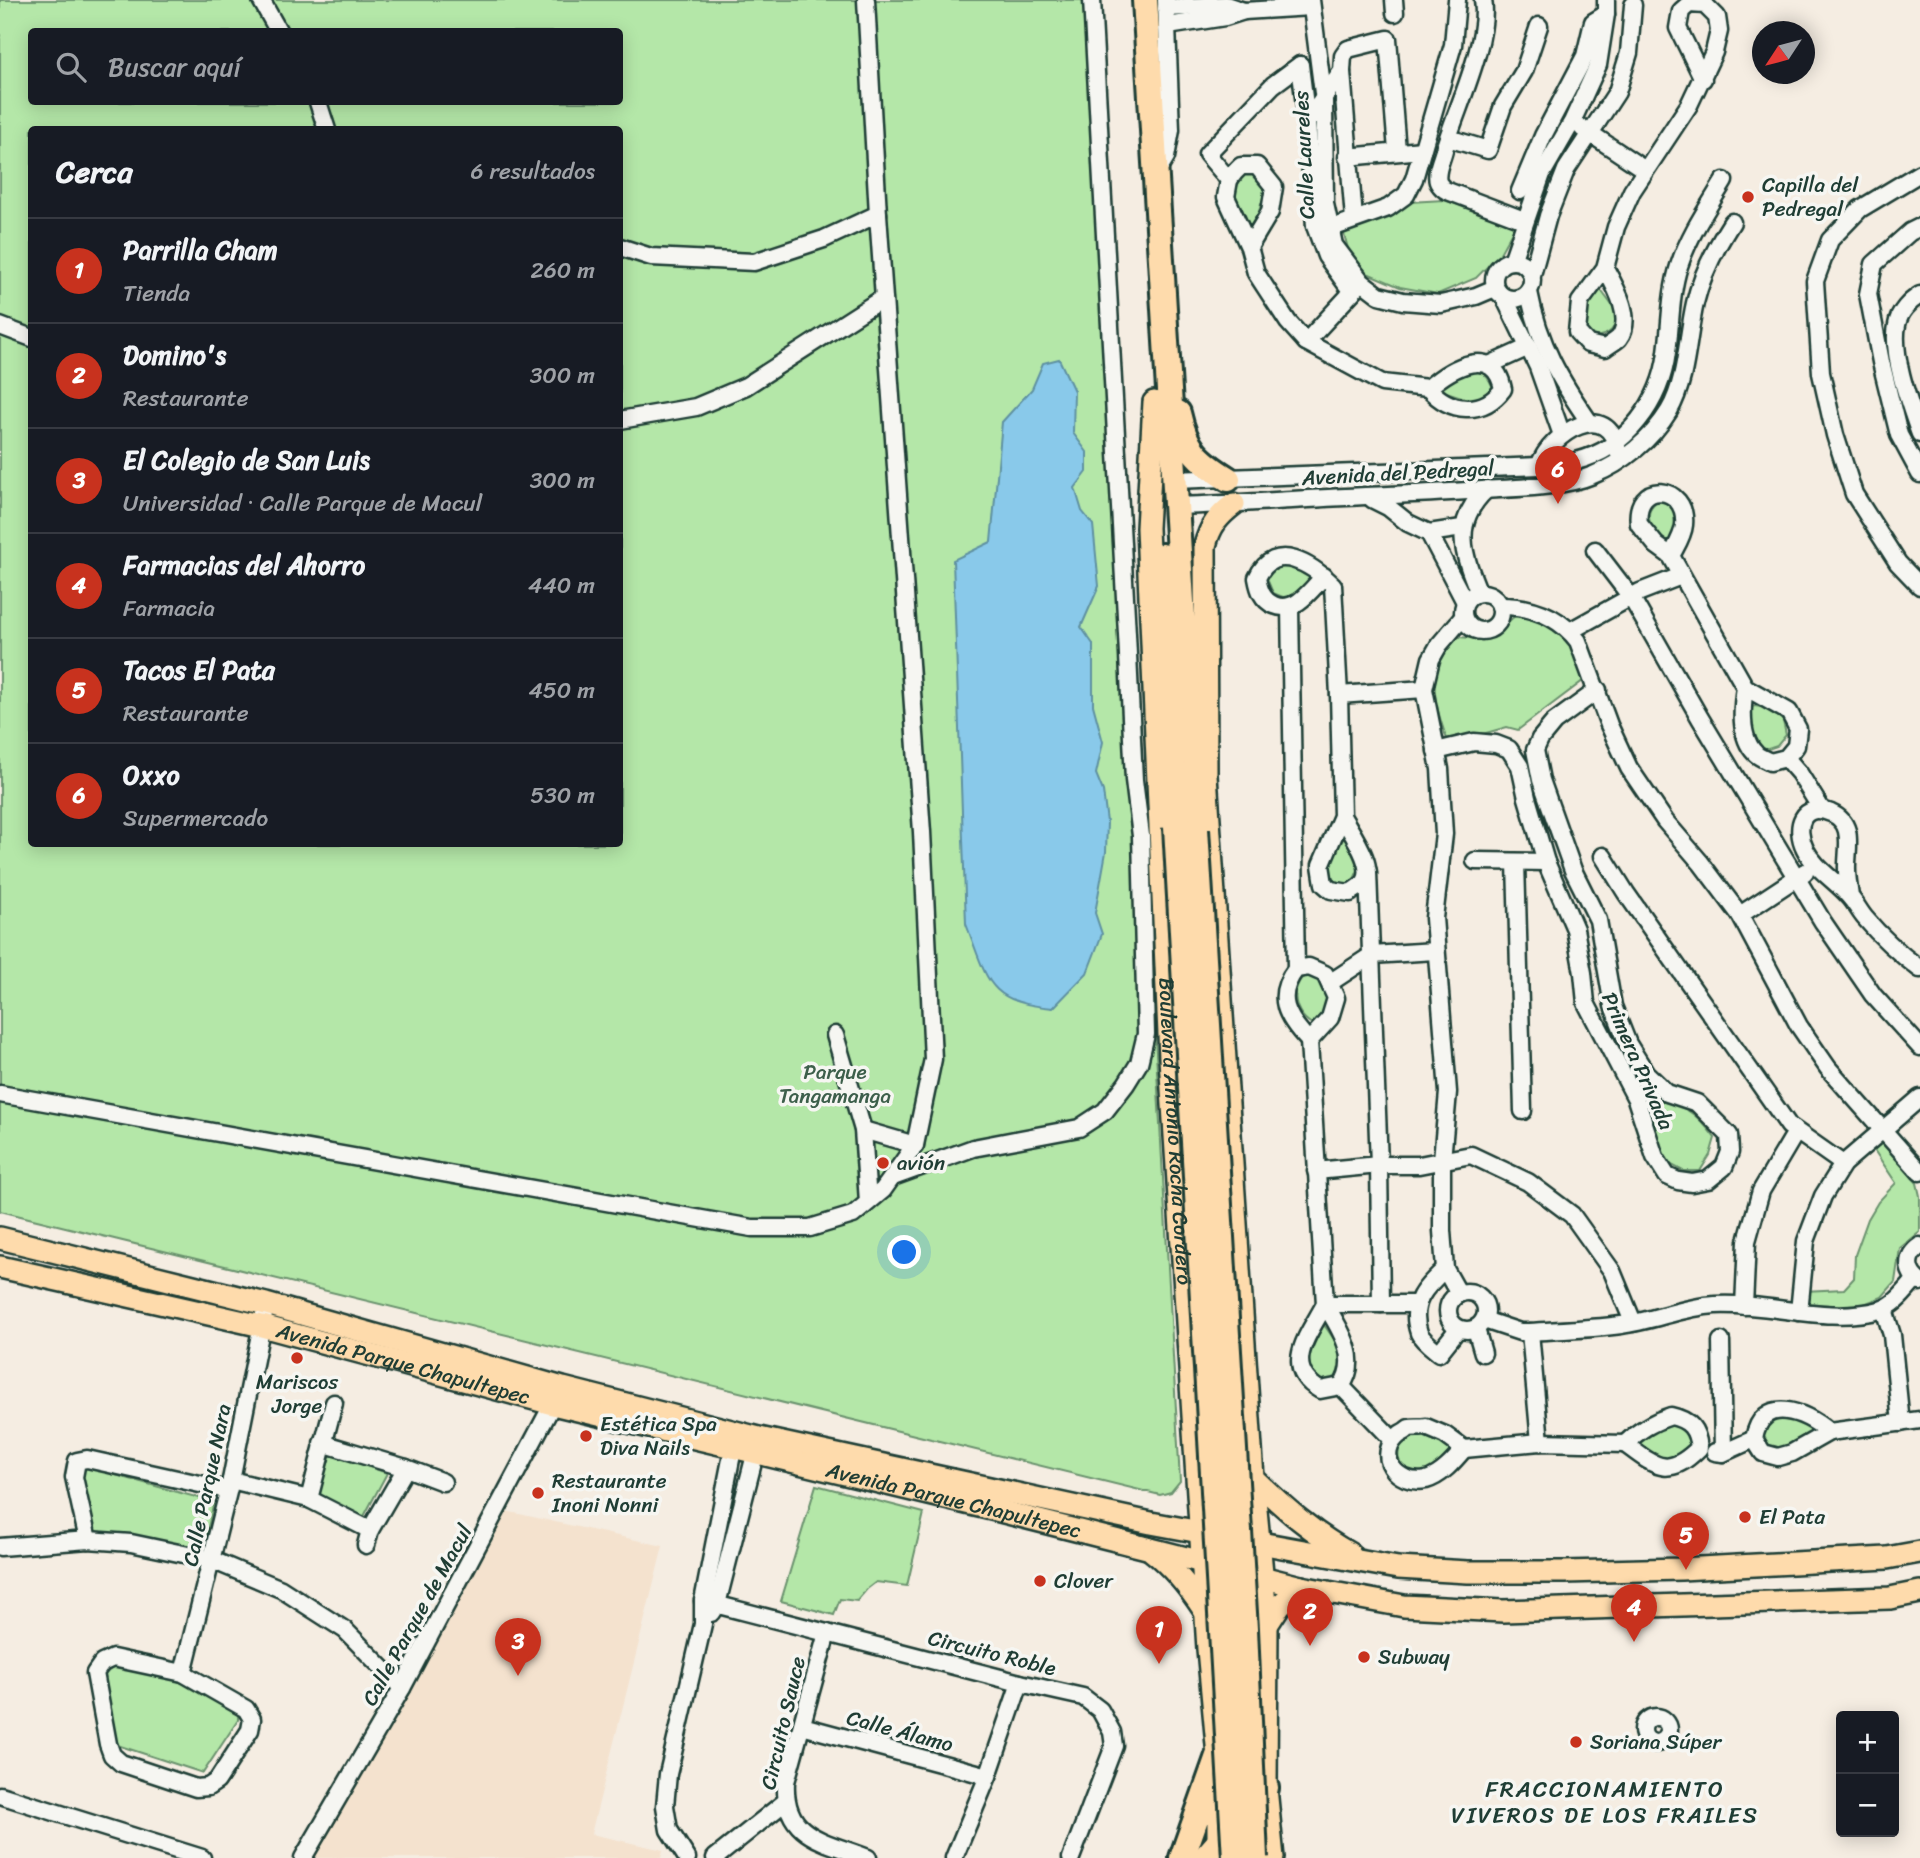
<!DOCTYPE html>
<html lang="es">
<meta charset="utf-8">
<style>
:root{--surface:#171b24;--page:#20242c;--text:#f1f3f6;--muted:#9ea1a6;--line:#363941;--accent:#c8321e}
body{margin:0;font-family:Sriracha,sans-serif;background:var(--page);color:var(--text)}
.controls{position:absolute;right:21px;bottom:21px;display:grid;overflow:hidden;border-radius:7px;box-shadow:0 4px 18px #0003}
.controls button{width:63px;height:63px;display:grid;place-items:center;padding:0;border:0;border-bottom:2px solid var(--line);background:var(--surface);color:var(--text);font:35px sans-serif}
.compass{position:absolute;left:1752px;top:21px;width:63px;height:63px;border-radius:50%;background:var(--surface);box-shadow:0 4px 18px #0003;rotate:234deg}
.you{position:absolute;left:905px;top:1253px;width:24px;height:24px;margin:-18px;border:5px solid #fff;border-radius:50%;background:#1a73e8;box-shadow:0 0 0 10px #1a73e833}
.badge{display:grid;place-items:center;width:46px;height:46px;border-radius:50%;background:var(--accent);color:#fff;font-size:23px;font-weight:700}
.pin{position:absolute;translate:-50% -58px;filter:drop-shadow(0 2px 4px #0008)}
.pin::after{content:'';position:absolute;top:37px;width:24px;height:21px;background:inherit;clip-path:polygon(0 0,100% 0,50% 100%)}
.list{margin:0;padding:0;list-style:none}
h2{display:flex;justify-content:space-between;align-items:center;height:91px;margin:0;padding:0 28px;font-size:30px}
h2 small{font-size:23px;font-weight:400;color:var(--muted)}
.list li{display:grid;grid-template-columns:46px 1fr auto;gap:21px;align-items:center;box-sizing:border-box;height:105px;padding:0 28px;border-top:2px solid var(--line)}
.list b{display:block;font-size:26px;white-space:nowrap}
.list p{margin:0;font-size:23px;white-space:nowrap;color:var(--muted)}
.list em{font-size:23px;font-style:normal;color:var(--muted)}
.icon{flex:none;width:38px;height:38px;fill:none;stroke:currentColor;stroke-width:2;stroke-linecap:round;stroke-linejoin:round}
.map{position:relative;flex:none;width:1920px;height:1858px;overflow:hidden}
.search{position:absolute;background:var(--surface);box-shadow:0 4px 18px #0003;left:28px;top:28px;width:595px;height:77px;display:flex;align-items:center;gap:18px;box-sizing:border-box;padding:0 24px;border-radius:7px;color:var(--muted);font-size:26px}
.panel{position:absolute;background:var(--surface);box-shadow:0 4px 18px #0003;left:28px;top:126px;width:595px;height:721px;border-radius:7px}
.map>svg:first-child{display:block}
.built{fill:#f4e2ce}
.green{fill:#b4e7a8;stroke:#6a926e;stroke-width:2;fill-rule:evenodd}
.water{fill:#89c9ea;stroke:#5f91a1;stroke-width:2}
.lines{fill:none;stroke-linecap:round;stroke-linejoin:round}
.minor-casing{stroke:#1f3d34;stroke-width:21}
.major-casing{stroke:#1f3d34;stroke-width:26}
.highway-casing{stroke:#1f3d34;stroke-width:30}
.minor{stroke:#f6f6f2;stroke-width:16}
.major{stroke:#fedbac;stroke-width:21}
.highway{stroke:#fedbac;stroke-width:24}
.highway-bridge-casing{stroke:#1f3d34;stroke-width:30;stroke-linecap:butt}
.highway-bridge{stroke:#fedbac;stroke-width:24}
.poi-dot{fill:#c8321e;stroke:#f6f6f2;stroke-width:2.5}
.labels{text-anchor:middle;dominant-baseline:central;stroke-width:7;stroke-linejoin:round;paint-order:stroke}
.street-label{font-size:21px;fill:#1f3d34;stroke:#f6f6f2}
.poi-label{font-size:21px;fill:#1f3d34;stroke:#f6f6f2;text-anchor:start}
.park-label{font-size:21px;fill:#3d5f4b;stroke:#f6f6f2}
.neighbourhood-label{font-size:23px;letter-spacing:2px;fill:#1f3d34;stroke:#f6f6f2}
</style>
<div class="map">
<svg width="1920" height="1858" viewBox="0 0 1920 1858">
<rect width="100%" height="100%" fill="#f5ede2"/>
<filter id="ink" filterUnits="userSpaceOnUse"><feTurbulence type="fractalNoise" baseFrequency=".0143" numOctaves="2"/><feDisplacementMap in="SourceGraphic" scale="14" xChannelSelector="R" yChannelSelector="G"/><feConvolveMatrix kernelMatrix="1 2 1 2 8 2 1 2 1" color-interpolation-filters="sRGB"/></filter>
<g filter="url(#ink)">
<!-- built -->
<polygon class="built" points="497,1509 663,1546 591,1834 663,1850 661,1858 305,1858"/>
<!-- green -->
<g class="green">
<path d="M0 0H1097L1180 1481 1171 1492 1160 1495 0 1211ZM32 32H620V102H32ZM32 130H620V844H32Z"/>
<path d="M1245 173 1256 175 1266 187 1258 215 1247 231C1237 205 1227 197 1245 173Z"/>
<polygon points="1444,200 1516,224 1499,255 1476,278 1438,294 1400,287 1367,273 1349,252 1342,227 1409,202"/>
<path d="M1597 285 1617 312C1616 329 1611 335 1594 337L1582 325 1586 308Z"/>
<path d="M1469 370C1484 372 1488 375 1493 388L1488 401 1471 400 1440 390 1446 382Z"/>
<path d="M1662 498 1676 509 1675 531 1670 545C1651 537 1638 509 1662 498Z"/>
<polygon points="1293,563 1316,575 1290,600 1273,593 1267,579 1275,568"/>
<path d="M1522 613C1566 633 1570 633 1584 680L1518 730 1507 727 1479 735 1447 739C1432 699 1426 671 1457 637 1468 637 1481 641 1491 637 1505 632 1507 617 1522 613Z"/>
<path d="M1753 706 1772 708 1783 721 1786 735 1777 746 1762 751C1744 734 1744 728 1753 706Z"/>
<polygon points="1346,834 1362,861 1352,884 1337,886 1329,879 1329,863"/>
<path d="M1311 971 1321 975 1332 999 1324 1012 1312 1024C1291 1012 1289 982 1311 971Z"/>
<path d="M1651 1100C1683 1103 1696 1112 1715 1138L1710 1155 1700 1171H1683L1664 1161 1654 1126Z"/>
<polygon points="1879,1137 1917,1183 1920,1196 1920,1232 1900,1248 1895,1282 1882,1297 1856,1307 1804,1303 1804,1291 1844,1289 1854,1278 1855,1255 1868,1219 1878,1202 1896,1183 1870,1144"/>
<path d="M1324 1325C1338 1344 1352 1361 1332 1381 1316 1382 1313 1375 1306 1362L1314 1334Z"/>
<path d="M1779 1414 1818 1429C1798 1443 1789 1455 1764 1445 1761 1431 1766 1422 1779 1414Z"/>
<polygon points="1685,1422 1696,1448 1669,1466 1627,1443 1654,1424"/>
<path d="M1424 1430 1460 1450 1426 1476 1400 1469C1394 1447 1404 1434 1424 1430Z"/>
<polygon points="323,1451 387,1473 362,1520 312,1491"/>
<polygon points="79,1465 214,1502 202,1554 90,1536"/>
<polygon points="816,1485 924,1513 907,1586 876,1582 867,1589 857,1601 840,1599 834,1615 781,1601"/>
<polygon points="116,1665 177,1674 238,1712 238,1720 203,1773 111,1743 105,1674"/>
</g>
<!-- water -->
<path class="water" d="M1059 359 1074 391 1073 433 1087 452V472L1075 488 1082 511 1093 525 1099 586 1081 627 1093 644V705L1103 742 1096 774 1103 791 1107 822 1106 852 1095 913 1102 934 1087 973 1053 1008C986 1002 988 980 966 924L953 560 991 542 1002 422 1032 389 1043 363Z"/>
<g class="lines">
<!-- minor casing -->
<g class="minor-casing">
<g id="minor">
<polyline points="261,0 279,32"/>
<polyline points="1311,0 1324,101 1325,204 1334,245 1362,282 1379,295 1403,301 1441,304 1476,296 1495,288"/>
<polyline points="1394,0 1395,13"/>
<path d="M1483 0C1490 40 1456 109 1444 150 1442 159 1435 172 1438 182 1438 183 1444 190 1445 190L1524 220"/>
<polyline points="1166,8 1226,5 1244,11"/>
<polyline points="1168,26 1225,17 1244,11 1311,7"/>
<polyline points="1300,65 1307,122 1315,226 1326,256 1352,292"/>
<polyline points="1342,72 1354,219"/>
<polyline points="318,102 327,130"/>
<polyline points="1307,122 1342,71 1343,56 1348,49 1388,39 1397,151"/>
<polyline points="1582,128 1645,170"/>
<polyline points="1448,138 1488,150 1503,106 1524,71 1539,26"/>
<polyline points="1347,157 1422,150"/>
<polyline points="1157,172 1166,157 1171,130 1166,0"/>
<polyline points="1920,173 1860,209 1830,240 1815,281 1821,373 1835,435 1854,494 1898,563 1920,586"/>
<polyline points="1229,180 1207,154 1273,85 1300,65"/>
<polyline points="1520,191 1543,136 1585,56 1593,22 1606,14"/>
<polyline points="1315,226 1329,229 1388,208 1406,195 1414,179 1453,45 1457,0"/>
<polyline points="1920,227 1910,232 1874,264 1868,294 1881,362 1899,435 1920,474"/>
<polyline points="620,247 651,257 754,262 824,239 878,214"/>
<path d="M1249 247 1270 212 1274 187 1257 166H1241L1235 172 1229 180 1226 197 1249 247 1256 273 1288 322 1306 342 1382 383 1428 388C1450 413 1483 416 1503 389 1494 343 1451 368 1428 388"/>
<circle cx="1513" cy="280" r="19"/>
<polyline points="1512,261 1542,174 1572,122 1598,65 1606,14 1606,0"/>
<path d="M1605 268C1615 286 1634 318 1619 338 1616 341 1609 345 1605 348L1588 344 1577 332 1580 302 1605 268 1616 227 1632 191 1689 105 1714 52 1719 31 1717 17 1705 5 1689 4 1681 11 1678 28 1703 79"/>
<polyline points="1532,275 1548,216 1566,170 1617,92 1629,53 1633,5"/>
<path d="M1529 292C1539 345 1560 380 1590 423"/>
<path d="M1920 295C1910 301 1899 312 1897 325 1891 355 1910 405 1920 434"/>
<polyline points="1504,297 1538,367 1562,435"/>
<polyline points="0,326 32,338"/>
<polyline points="1306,342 1358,286"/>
<polyline points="1489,365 1529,347"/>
<polyline points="620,420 696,407 746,386 883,298"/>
<path d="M1539 466C1551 432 1609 397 1618 452"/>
<path d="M1174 480 1539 466C1551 464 1564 464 1576 461 1627 449 1661 401 1667 352 1671 323 1670 294 1679 266 1689 235 1707 209 1724 181"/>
<polyline points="1372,499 1388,507 1408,523 1429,533 1465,602"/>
<path d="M1175 506C1214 505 1253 502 1292 500 1350 496 1409 495 1467 491 1503 488 1560 489 1593 475 1623 463 1652 439 1669 411 1687 380 1687 338 1695 303 1702 273 1716 247 1732 222"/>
<polyline points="1429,533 1462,528"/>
<polyline points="1595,550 1631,597 1700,718 1823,922 1873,995 1920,1047"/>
<path d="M1671 556C1676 546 1683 536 1684 525 1688 484 1633 479 1639 524L1656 545 1671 556 1745 687C1742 707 1739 737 1755 753 1758 757 1765 759 1770 762L1786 758 1796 746 1798 729 1789 712 1745 687"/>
<path d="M1324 576C1311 590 1295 614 1274 605 1262 600 1259 589 1257 578 1275 539 1313 566 1333 585L1339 695 1342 816 1321 865 1324 884 1331 890 1350 893C1354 890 1361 886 1364 883 1377 867 1350 831 1342 816"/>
<circle cx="1482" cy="612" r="19"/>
<path d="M1479 593C1463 554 1451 522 1487 489"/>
<path d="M1500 606C1531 606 1558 615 1578 641L1609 725 1629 768 1665 821 1701 863 1740 915 1799 1026 1828 1068 1920 1172"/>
<polyline points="1290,607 1296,969"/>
<polyline points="1570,631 1640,592 1681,576"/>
<polyline points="1339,695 1424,689"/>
<polyline points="1436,751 1474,742 1496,744 1509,749 1520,766 1527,798 1546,862 1575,929 1583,973 1586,1003 1636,1099 1655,1157 1667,1176 1678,1181 1692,1183 1708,1180 1724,1167 1730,1152 1729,1135 1697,1103 1667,1093 1646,1073 1628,1044 1613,1006 1598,920 1573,870 1541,780 1535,750 1540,739 1554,722 1598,690"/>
<polyline points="1786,758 1799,773 1822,810"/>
<polyline points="1603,856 1626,893 1789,1126 1843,1164"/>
<polyline points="1475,861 1546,862"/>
<polyline points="1516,862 1523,1111"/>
<polyline points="1368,872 1379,1165 1381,1304"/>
<path d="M1850 897C1849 888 1847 879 1847 870 1846 849 1856 824 1831 813 1802 801 1794 827 1805 849 1815 869 1835 880 1849 896 1855 902 1859 911 1865 918 1881 937 1900 954 1920 969"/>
<polyline points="1740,915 1805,872"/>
<path d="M1309 967 1325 974 1336 998 1330 1018 1309 1041C1287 1018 1274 997 1296 969Z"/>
<polyline points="1331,982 1372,955 1435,951"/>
<polyline points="835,1035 863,1130 868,1202"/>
<path d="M1309 1041 1325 1304C1340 1329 1361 1359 1341 1386L1320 1390C1280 1367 1310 1333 1325 1304"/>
<polyline points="0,1094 752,1228 810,1228 853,1215 883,1190 915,1145 933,1059 922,832 878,214 866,0"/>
<polyline points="863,1130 915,1145"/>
<polyline points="1316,1171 1379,1165 1419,1165 1471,1155 1528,1182 1572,1215 1612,1271 1633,1322"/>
<polyline points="893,1177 973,1148 1079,1128 1105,1111 1126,1084 1139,1063 1146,1034 1141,836 1134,780 1127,634 1092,0"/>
<path d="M1920 1246C1905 1256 1906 1272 1920 1282"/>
<path d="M1445 1269C1425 1287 1409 1303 1419 1333 1422 1340 1433 1348 1439 1353L1458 1329"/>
<circle cx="1467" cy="1311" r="19"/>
<polyline points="1459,1294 1445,1269 1442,1231 1442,1160 1448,1092 1434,918 1444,834 1440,769 1424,689 1431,659 1439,645 1463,617"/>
<polyline points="1325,1304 1416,1304"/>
<polyline points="1744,1306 1747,1241 1761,1191 1796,1132"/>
<polyline points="1884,1309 1892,1335 1901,1423"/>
<polyline points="1799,1312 1806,1241 1823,1196 1843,1164 1920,1098"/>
<path d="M1484 1320 1520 1332H1530C1560 1330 1591 1329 1621 1325 1653 1321 1683 1307 1715 1305 1770 1302 1826 1324 1880 1310 1895 1306 1906 1290 1916 1279"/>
<polyline points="1476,1329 1483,1353"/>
<polyline points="1530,1332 1540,1442"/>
<polyline points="1721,1341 1723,1453"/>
<polyline points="1341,1386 1393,1440"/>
<path d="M1671 1416C1690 1420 1697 1429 1699 1448 1668 1479 1656 1467 1625 1444 1639 1430 1652 1422 1671 1416Z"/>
<path d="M1426 1427 1445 1435 1464 1449C1454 1461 1441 1476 1426 1480 1397 1486 1373 1455 1400 1434 1402 1433 1408 1429 1409 1428 1414 1427 1421 1428 1426 1427Z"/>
<path d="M1829 1432C1805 1412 1762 1393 1754 1439L1763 1453 1778 1457 1792 1453 1829 1432 1920 1420"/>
<polyline points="322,1443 406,1468 443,1482"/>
<polyline points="1464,1449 1540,1442 1625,1444"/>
<polyline points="1715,1452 1723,1453 1754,1439"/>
<polyline points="231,1480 309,1499 370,1530"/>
<polyline points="309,1499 334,1403"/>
<polyline points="88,1540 74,1477 77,1461 87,1459 227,1490"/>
<polyline points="366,1545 370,1530 406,1468"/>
<polyline points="0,1547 88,1540 131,1543 212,1560 281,1589 345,1630 402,1688"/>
<polyline points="703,1601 1020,1683 1083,1697 1100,1710 1112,1732 1114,1746 1071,1858"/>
<polyline points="711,1613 717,1604 758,1443"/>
<path d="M827 1633 786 1782C783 1838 825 1841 868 1858"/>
<polygon points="113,1658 183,1673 246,1709 252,1719 250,1730 217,1781 208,1787 196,1788 121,1763 112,1755 108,1744 95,1673 102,1663"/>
<polyline points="183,1673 231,1480 266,1304"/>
<circle cx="1656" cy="1730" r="13"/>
<polyline points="802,1726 988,1776"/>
<polyline points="0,1795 202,1858"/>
<polyline points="303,1858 402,1688 557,1396"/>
<polyline points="687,1858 669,1830 665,1806 668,1774 703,1624 703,1601 735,1439"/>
<polyline points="715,1858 785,1802"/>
<polyline points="954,1858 988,1776 1020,1683"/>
</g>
</g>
<!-- major casing -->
<g class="major-casing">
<g id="major">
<path id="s1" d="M1154 402 1147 528 1170 1058 1208 1649 1218 1756V1853"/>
<path d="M1234 504C1218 516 1210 526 1205 546L1206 775 1253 1478 1267 1625 1266 1788 1273 1858"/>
<polyline points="0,1238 266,1304 563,1388 759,1438 1151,1523 1364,1562 1398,1568 1468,1572 1565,1572 1681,1569 1887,1558 1920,1552"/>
<path id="s2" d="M0 1267 262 1326 553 1404 1000 1511 1301 1587 1404 1606 1503 1611 1890 1598 1920 1592"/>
<path d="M1253 1478C1284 1508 1313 1533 1350 1554"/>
<path d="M1152 1551C1174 1568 1189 1587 1204 1610"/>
<polyline points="1267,1625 1280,1605 1301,1587"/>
</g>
</g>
<!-- highway casing -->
<g class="highway-casing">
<g id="highway">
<polyline points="1145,0 1196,829"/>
<path d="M1178 413C1186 449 1197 460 1228 479"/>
<polyline points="1162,556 1176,827"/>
<polyline points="1182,1858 1218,1756"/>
<polyline points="1205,1858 1266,1788"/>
</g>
</g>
<!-- minor -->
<use href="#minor" class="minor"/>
<!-- major -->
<use href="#major" class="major"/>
<!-- highway -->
<use href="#highway" class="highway"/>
<!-- highway-bridge casing -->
<g class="highway-bridge-casing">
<g id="highway-bridge">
<polyline points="1176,827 1235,1858"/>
<polyline points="1196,829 1245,1629 1255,1858"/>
</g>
</g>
<!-- highway-bridge -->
<use href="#highway-bridge" class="highway-bridge"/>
</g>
</g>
<!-- markers -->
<g class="poi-dot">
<circle cx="1748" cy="197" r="7"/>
<circle cx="883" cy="1163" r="7"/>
<circle cx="297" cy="1358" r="7"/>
<circle cx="586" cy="1436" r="7"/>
<circle cx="538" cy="1493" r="7"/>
<circle cx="1745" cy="1517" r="7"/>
<circle cx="1040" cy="1581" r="7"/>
<circle cx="1364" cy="1657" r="7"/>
<circle cx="1576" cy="1742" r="7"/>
</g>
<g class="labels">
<!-- street labels -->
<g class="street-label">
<text transform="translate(1304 155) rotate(-93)">Calle Laureles</text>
<text transform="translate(1398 473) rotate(-3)">Avenida del Pedregal</text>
<text transform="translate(1638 1061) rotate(66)">Primera Privada</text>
<text stroke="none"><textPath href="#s1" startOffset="730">Boulevard Antonio Rocha Cordero</textPath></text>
<text stroke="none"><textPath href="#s2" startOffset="415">Avenida Parque Chapultepec</textPath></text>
<text transform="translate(207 1485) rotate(-78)">Calle Parque Nara</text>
<text stroke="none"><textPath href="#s2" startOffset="982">Avenida Parque Chapultepec</textPath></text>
<text transform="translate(417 1615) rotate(-61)">Calle Parque de Macul</text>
<text transform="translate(992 1653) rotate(14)">Circuito Roble</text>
<text transform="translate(783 1723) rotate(-77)">Circuito Sauce</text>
<text transform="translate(900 1731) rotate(15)">Calle Álamo</text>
</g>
<!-- poi labels -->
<g class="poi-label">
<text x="1762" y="185">Capilla del<tspan x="1762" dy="24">Pedregal</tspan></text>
<text x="897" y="1163">avión</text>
<text x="297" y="1382" text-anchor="middle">Mariscos<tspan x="297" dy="24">Jorge</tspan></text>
<text x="600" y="1424">Estética Spa<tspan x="600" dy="24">Diva Nails</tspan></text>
<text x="552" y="1481">Restaurante<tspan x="552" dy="24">Inoni Nonni</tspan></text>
<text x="1759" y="1517">El Pata</text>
<text x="1054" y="1581">Clover</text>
<text x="1378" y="1657">Subway</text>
<text x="1590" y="1742">Soriana Súper</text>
</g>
<!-- park labels -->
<g class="park-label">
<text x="835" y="1072">Parque<tspan x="835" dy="24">Tangamanga</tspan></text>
</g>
<!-- neighbourhood labels -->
<g class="neighbourhood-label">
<text x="1605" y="1789">FRACCIONAMIENTO<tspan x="1605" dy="26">VIVEROS DE LOS FRAILES</tspan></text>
</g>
</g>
</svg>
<div class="controls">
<button>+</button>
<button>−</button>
</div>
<svg class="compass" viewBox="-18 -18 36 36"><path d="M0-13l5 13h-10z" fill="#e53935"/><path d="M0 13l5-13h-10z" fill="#9ea1a6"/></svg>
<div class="you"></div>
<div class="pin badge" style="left:1159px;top:1664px">1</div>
<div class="pin badge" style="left:1310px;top:1646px">2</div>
<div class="pin badge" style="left:518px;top:1676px">3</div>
<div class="pin badge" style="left:1634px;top:1642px">4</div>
<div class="pin badge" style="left:1686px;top:1570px">5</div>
<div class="pin badge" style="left:1558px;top:504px">6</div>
<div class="search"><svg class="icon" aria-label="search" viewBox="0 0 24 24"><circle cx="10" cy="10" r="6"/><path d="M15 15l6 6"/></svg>Buscar aquí</div>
<section class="panel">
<h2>Cerca<small>6 resultados</small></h2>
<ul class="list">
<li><span class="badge">1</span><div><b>Parrilla Cham</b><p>Tienda</p></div><em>260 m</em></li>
<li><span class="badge">2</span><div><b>Domino's</b><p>Restaurante</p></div><em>300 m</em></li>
<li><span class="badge">3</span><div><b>El Colegio de San Luis</b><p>Universidad · Calle Parque de Macul</p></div><em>300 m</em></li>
<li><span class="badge">4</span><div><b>Farmacias del Ahorro</b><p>Farmacia</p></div><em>440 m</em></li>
<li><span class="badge">5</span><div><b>Tacos El Pata</b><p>Restaurante</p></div><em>450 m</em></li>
<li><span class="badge">6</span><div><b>Oxxo</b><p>Supermercado</p></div><em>530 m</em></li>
</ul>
</section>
</div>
